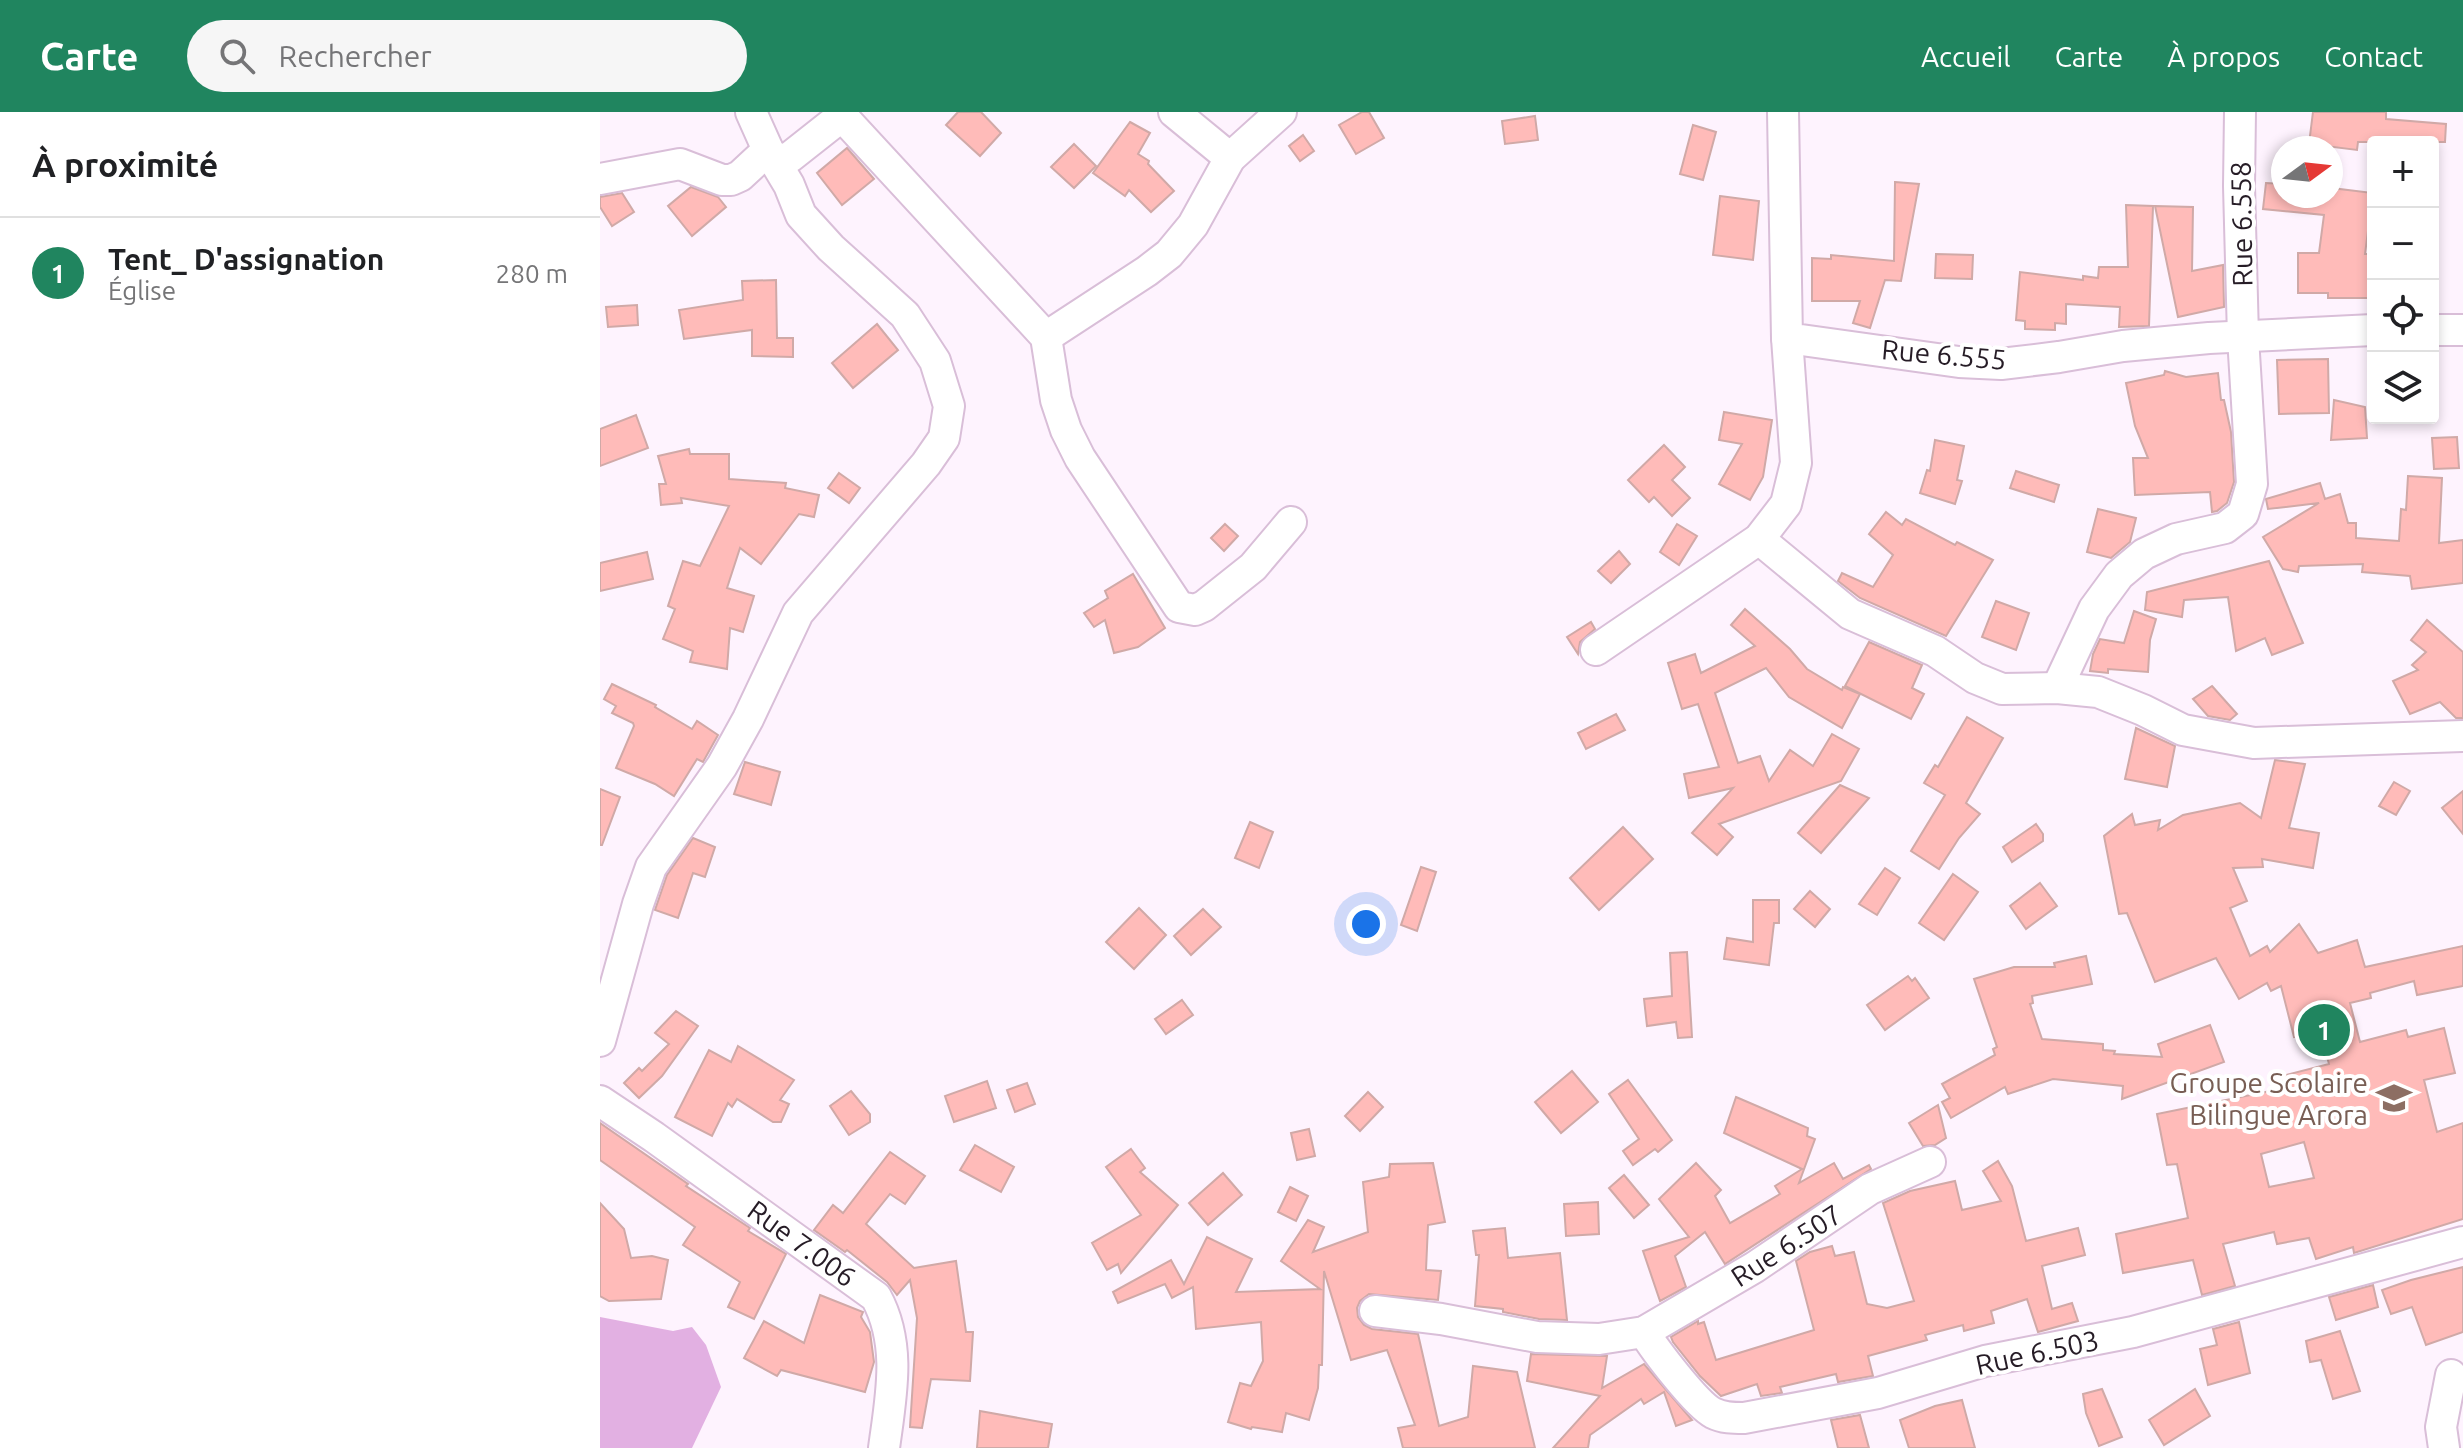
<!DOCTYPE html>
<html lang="fr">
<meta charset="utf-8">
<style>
:root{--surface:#fff;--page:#f6f6f6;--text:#202124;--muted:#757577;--line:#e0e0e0;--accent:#20855f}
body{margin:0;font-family:Ubuntu,sans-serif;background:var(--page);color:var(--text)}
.controls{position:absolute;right:24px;top:24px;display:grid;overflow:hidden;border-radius:8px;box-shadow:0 4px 12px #0003}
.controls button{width:72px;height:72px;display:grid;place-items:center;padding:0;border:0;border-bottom:2px solid var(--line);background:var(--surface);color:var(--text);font:40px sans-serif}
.compass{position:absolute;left:1671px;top:24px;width:72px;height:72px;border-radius:50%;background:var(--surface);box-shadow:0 4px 12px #0003;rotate:75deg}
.you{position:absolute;left:766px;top:812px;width:28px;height:28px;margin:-20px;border:6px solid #fff;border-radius:50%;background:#1a73e8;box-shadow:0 0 0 12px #1a73e833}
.badge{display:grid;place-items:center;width:52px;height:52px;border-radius:50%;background:var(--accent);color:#fff;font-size:26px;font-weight:700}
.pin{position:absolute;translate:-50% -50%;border:4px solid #fff;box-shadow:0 2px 8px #0006}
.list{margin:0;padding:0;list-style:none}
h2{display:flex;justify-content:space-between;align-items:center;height:104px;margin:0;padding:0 32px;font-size:34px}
h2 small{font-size:26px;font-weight:400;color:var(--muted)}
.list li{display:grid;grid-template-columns:52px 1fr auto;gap:24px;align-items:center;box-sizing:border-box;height:112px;padding:0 32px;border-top:2px solid var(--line)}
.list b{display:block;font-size:30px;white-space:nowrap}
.list p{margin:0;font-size:26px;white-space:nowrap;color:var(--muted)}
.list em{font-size:26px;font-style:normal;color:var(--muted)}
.icon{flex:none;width:44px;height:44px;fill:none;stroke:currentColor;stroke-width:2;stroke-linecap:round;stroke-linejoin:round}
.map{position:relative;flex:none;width:1863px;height:1336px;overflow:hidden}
header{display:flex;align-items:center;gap:48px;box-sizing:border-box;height:112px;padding:0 40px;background:var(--accent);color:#fff}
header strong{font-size:38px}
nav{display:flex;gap:44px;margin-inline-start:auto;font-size:28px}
.search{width:560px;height:72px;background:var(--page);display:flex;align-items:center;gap:20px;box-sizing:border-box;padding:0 28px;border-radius:44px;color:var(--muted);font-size:30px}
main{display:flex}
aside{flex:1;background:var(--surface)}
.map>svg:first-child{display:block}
.green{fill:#e2b0e2}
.building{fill:#ffbbb9;stroke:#d0a9a7;stroke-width:2;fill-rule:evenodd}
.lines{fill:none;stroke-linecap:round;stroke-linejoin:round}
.minor-casing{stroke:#d9bed8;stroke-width:34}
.minor{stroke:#fff;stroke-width:30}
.labels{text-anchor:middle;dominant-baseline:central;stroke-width:8;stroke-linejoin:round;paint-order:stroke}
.street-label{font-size:28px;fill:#261c26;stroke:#fff}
.education-label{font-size:28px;fill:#785e54;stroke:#fff;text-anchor:end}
</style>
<header>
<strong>Carte</strong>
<div class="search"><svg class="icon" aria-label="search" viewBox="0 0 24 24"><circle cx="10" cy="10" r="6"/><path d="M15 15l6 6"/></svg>Rechercher</div>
<nav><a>Accueil</a><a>Carte</a><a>À propos</a><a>Contact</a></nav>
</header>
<main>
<aside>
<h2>À proximité<small></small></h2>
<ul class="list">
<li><span class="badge">1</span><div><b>Tent_ D'assignation</b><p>Église</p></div><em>280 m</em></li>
</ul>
</aside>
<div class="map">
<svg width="1863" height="1336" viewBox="0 0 1863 1336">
<rect width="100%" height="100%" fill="#fef3fe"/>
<!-- green -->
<polygon class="green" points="0,1205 73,1219 92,1215 106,1233 121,1275 92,1336 0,1336"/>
<!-- building -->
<g class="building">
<polygon points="358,0 381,0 401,21 380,44 346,13"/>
<polygon points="762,0 769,0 784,26 756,42 739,13"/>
<polygon points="1713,0 1786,0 1786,7 1846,12 1845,30 1758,30 1757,38 1709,32"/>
<polygon points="935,4 938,28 905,32 902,9"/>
<polygon points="530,10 550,21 538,42 549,49 548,52 574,79 551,100 529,78 525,84 493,61"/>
<polygon points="1093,13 1116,20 1103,68 1080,62"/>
<polygon points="703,23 714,39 700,49 689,34"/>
<polygon points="474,32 496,54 474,76 451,55"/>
<polygon points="247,36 274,67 242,93 217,61"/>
<polygon points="1295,70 1319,72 1301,169 1285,168 1270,216 1253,211 1260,189 1212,189 1212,146 1231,147 1231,143 1294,149"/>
<polygon points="1666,71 1683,72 1683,84 1731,84 1731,76 1773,81 1765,142 1773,142 1773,186 1728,186 1728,181 1698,181 1698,141 1719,141 1724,103 1663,97"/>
<polygon points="91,75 118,85 126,95 92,124 68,94"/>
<polygon points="22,81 34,100 12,114 0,95 0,85"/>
<polygon points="1120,84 1159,89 1153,148 1113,143"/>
<polygon points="1526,93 1553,94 1549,214 1519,215 1520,195 1466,192 1466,212 1455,211 1455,218 1425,217 1425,209 1416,208 1420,160 1483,168 1483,164 1498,166 1499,155 1528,155"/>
<polygon points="1555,94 1593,95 1592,159 1623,153 1624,195 1578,205"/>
<polygon points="1336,142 1373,143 1372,167 1335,166"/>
<polygon points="176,168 177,226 193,226 193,245 152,244 152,218 84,227 79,198 143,188 142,169"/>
<polygon points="37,193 38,213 8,215 6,195"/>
<polygon points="277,212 298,238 253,276 232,251"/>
<polygon points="1728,247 1729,301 1679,302 1677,248"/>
<polygon points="1565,259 1586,265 1618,261 1621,288 1624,288 1631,320 1634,370 1627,391 1617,399 1612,400 1610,380 1535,383 1533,346 1548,346 1535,314 1526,271 1564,263"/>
<polygon points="1734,288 1765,295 1767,326 1731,328"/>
<polygon points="1124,300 1172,308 1163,365 1150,388 1119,372 1142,332 1119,328"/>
<polygon points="36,303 48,336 0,354 0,317"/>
<polygon points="1857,325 1859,356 1834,357 1832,326"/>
<polygon points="1335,328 1364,334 1357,368 1362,369 1355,392 1320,381 1327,358 1330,359"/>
<polygon points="1064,333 1085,355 1072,368 1090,386 1072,404 1054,385 1049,390 1028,368"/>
<polygon points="89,337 90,342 129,342 129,367 186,371 185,376 219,383 214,405 199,402 161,452 140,436 127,476 154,484 143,520 130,516 127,557 90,550 93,539 63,527 75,497 68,494 83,449 100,454 129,394 81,386 82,391 61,393 59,372 66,372 58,344"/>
<polygon points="1416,359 1459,373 1454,390 1410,376"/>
<polygon points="239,361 260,376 249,391 228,376"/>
<polygon points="1808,364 1842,366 1839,431 1863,428 1863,471 1812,477 1810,464 1762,460 1763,452 1699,454 1698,460 1683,457 1663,425 1719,391 1668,397 1666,387 1720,371 1725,387 1740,382 1748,411 1756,411 1756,426 1799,429 1801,397 1806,398"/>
<polygon points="1498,397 1536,406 1530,430 1511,446 1487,440"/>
<polygon points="1286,400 1302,413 1306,407 1355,433 1357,430 1393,448 1346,524 1260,486 1238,469 1242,461 1273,475 1293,443 1269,422"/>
<polygon points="625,412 638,424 624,439 611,426"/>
<polygon points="1077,412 1097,424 1079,453 1060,440"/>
<polygon points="1019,439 1030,452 1011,471 998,459"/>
<polygon points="47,440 53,467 0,479 0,451"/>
<polygon points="1669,449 1703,531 1672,543 1665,526 1636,539 1628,485 1584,488 1582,505 1545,498 1547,480"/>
<polygon points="533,462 565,516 538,535 514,541 505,508 494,515 484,501 508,486 505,479"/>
<polygon points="1396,489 1429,501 1416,538 1382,525"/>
<polygon points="1145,497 1190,537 1207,557 1242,578 1243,575 1260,582 1242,616 1189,585 1166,556 1115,581 1138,651 1160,644 1169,669 1190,638 1213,654 1232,622 1259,637 1241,669 1119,712 1133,725 1117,743 1092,721 1133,676 1089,686 1084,662 1119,655 1098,592 1082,597 1068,551 1095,542 1101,561 1155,534 1131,513"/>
<polygon points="1534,499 1556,507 1550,528 1548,560 1508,557 1508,561 1490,559 1493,542 1500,527 1524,531"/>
<polygon points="1827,508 1863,540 1863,606 1856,606 1840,590 1810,602 1793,569 1818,558 1812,553 1826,540 1811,528"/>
<polygon points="991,510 995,517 980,530 978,542 967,525"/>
<polygon points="1269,530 1322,553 1312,576 1324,582 1311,607 1245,574"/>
<polygon points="12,572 56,593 55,595 92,617 97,609 118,623 103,650 97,647 74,684 55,672 16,656 34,614 33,611 12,601 16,594 4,587"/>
<polygon points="1612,574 1637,602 1630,608 1608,604 1593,587"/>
<polygon points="1016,602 1025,618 986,637 978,621"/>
<polygon points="1367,605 1403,626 1366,691 1380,702 1359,726 1339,757 1311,739 1345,683 1324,671 1335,653 1338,655"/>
<polygon points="1536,616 1575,634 1567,675 1525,667"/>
<path d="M1675 648 1705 652 1689 716 1719 721 1713 756 1662 747 1663 755 1633 756 1647 789 1630 796 1650 844 1667 834 1670 840 1699 812 1718 841 1757 828 1765 855 1863 834V874L1817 883 1814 869 1770 881 1771 886 1750 891 1760 930 1806 918 1808 925 1844 916 1855 961 1824 968 1837 1020 1863 1011V1107L1754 1141 1753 1135 1716 1147 1709 1126 1677 1132 1674 1120 1623 1132 1635 1174 1602 1183 1593 1148 1523 1161 1516 1122 1588 1106 1577 1052 1567 1053 1557 1002 1685 976 1682 964 1729 952 1720 918 1694 925 1681 874 1671 879 1667 871 1639 887 1616 846 1555 870 1527 801 1519 802 1504 724 1532 702 1535 713 1560 708 1558 718 1583 703 1640 691 1661 706ZM1704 1030 1714 1066 1669 1075 1661 1042Z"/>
<polygon points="145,650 180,660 171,693 134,682"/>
<polygon points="1794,670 1810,679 1796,703 1779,694"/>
<polygon points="1240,673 1269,686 1221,741 1198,721"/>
<polygon points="0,677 20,685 2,733 0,733"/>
<polygon points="1863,679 1863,722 1842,696"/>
<polygon points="650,710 673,720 659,756 635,746"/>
<polygon points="1436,712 1443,722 1443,729 1412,750 1403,735"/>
<polygon points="1023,715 1053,747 999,798 970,766"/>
<polygon points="93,726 115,735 105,765 93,761 78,806 55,798 67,763"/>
<polygon points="821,755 836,760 817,819 801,813"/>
<polygon points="1285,756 1300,766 1277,803 1259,792"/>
<polygon points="1353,762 1378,780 1344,828 1319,811"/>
<polygon points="1440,771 1457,794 1426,817 1410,794"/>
<polygon points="1210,779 1230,797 1215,815 1194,797"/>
<polygon points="1153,788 1179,788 1179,811 1174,811 1169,853 1124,847 1127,826 1153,830"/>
<polygon points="539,796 566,823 534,857 506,830"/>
<polygon points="603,797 621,815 591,843 574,824"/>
<polygon points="1087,840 1092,925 1078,926 1076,910 1047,914 1044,887 1072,884 1070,841"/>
<polygon points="1486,844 1492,872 1432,884 1433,891 1430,892 1442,927 1503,932 1503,938 1515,939 1514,942 1562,945 1558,932 1610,913 1624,950 1522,987 1523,974 1453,967 1408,982 1405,975 1351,1006 1342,990 1350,986 1342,972 1395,943 1393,937 1397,935 1374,867 1414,855 1455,855 1454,851"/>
<polygon points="1308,864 1312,869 1315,866 1329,886 1285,918 1267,893"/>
<polygon points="582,888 593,903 566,922 555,907"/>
<polygon points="76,899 98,914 62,964 39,986 24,971 39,956 42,959 69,932 55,921"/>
<polygon points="138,934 194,968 180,988 189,992 181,1010 173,1010 137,987 132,995 128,991 112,1024 75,1005 109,938 131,950"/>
<polygon points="972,959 998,990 961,1021 935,990"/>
<polygon points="1028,968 1072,1028 1058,1040 1055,1037 1033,1053 1023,1039 1039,1027 1009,982"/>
<polygon points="387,969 396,996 354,1010 345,984"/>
<polygon points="427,971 435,992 415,1000 407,978"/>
<polygon points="251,979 270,1002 270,1010 249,1023 230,994"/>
<polygon points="768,980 783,995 760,1019 745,1004"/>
<polygon points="1136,985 1208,1016 1207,1024 1215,1027 1199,1071 1234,1051 1243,1067 1269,1053 1271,1057 1125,1152 1105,1120 1075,1144 1086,1175 1060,1189 1043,1139 1089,1125 1059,1087 1096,1051 1121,1078 1115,1084 1130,1111 1180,1082 1175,1074 1202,1057 1124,1021"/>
<polygon points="1338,993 1346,1026 1335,1033 1323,1034 1309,1011"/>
<polygon points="0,1011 88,1072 86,1074 150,1116 148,1119 186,1142 154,1207 128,1195 140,1170 83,1133 95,1115 0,1048"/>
<polygon points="709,1017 715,1044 697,1048 691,1021"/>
<polygon points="375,1033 414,1055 401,1080 360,1058"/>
<polygon points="531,1037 545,1056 540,1060 578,1093 521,1161 518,1152 507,1158 492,1131 541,1103 506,1055"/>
<polygon points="290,1040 325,1064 305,1092 290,1082 266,1112 314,1156 356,1149 366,1220 373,1220 370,1269 331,1267 322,1316 310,1315 317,1206 310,1168 297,1183 287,1170 247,1138 245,1140 214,1118 233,1093 243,1101"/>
<polygon points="1398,1049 1412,1074 1426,1129 1478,1116 1485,1143 1442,1154 1452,1197 1472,1191 1478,1209 1438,1220 1427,1187 1391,1199 1394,1211 1364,1219 1363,1213 1325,1223 1327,1228 1268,1244 1273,1264 1238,1270 1236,1262 1180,1275 1182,1281 1161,1284 1157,1272 1121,1284 1100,1264 1073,1230 1071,1225 1098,1209 1098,1212 1104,1210 1116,1248 1214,1218 1196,1149 1210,1140 1232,1134 1235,1144 1254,1140 1267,1192 1287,1196 1314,1189 1283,1091 1310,1079 1355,1069 1362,1098 1401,1089 1383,1059"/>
<polygon points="833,1051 845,1110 828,1113 826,1158 841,1159 838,1188 769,1182 760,1189 757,1196 758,1205 764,1213 772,1217 818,1222 839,1314 868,1305 873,1254 917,1260 935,1336 803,1336 798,1316 815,1313 787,1238 751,1248 724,1159 722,1253 719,1253 718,1276 709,1308 686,1301 682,1320 652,1315 651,1317 628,1310 640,1271 651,1274 663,1249 661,1210 596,1217 593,1175 572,1186 565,1172 518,1191 513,1180 571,1148 584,1172 607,1125 652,1147 636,1180 720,1177 681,1149 708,1108 724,1115 713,1140 768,1120 763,1070 789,1065 790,1052"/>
<polygon points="623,1061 642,1083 608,1113 589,1091"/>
<polygon points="1024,1063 1049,1093 1034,1106 1009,1076"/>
<polygon points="690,1075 708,1084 696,1109 678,1100"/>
<polygon points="998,1090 999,1122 966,1124 964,1092"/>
<polygon points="0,1091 24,1117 31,1146 52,1144 68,1148 61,1187 9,1189 0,1184"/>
<polygon points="905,1116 908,1146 960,1141 967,1208 939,1207 903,1200 903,1197 875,1194 879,1143 876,1143 873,1119"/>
<polygon points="1863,1155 1863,1220 1826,1233 1812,1195 1791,1202 1782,1178 1811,1168"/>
<polygon points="1773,1173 1778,1195 1736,1208 1729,1185"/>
<polygon points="220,1183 263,1200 261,1205 270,1220 274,1250 265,1280 181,1258 177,1264 144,1246 164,1209 204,1231"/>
<polygon points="1639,1210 1650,1261 1608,1273 1600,1237 1617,1233 1613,1217"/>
<polygon points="1740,1219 1760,1279 1733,1287 1721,1248 1710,1250 1706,1229"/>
<polygon points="931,1242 1007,1244 1002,1276 1044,1252 1092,1308 1076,1314 1064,1280 1044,1292 1041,1287 990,1323 988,1336 953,1336 1000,1284 927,1269"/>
<polygon points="1502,1277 1522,1325 1499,1334 1486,1301 1483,1282"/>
<polygon points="1595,1277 1610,1304 1564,1333 1549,1308"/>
<polygon points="1362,1288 1375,1336 1309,1336 1300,1308 1335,1294"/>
<polygon points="380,1299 452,1312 448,1336 377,1336"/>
<polygon points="1260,1303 1269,1336 1238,1336 1231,1308"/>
</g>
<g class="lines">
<!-- minor casing -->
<g class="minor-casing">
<g id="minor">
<polyline points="574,0 630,46"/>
<polyline points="1183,0 1187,226 1359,250 1401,252 1459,245 1523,234 1609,226 1773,218"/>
<polyline points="176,50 190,45 242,4 446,225 456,288 466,318 480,346 579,495 595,498 604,494 653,455 691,410"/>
<polyline points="0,67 80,52 122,68 131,68 140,64 168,38"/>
<polyline points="1833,218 1863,218"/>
<polyline points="446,225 547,159 569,142 593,113 630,46 681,0"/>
<polyline points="1159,427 1250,502 1335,539 1375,566 1402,577 1457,576 1498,580 1543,598 1583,618 1654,631 1863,624"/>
<polyline points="996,538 1159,427 1186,392 1196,351 1187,226"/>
<polyline points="1457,576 1494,497 1519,463 1544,442 1576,427 1625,416 1643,402 1652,372 1643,225 1639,74 1640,0"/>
<polyline points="0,929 38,792 51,755 122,654 148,607 198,501 326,352 344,326 349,294 335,249 305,203 231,136 201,103 189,73 168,38 151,0"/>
<path d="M0 989 54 1025 276 1185C302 1233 291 1284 284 1336"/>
<polyline points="775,1199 841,1207 937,1225 999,1227 1044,1220 1155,1155 1270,1077 1330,1050"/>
<path d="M1044 1220C1055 1238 1096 1292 1113 1301 1123 1306 1133 1306 1144 1306L1278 1281 1385 1249 1533 1220 1863 1130"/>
<polyline points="1844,1336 1841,1315 1851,1263"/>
</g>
</g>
<!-- minor -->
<use href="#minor" class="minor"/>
</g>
<!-- icons -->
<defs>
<g id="school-bare" transform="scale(2.76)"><path d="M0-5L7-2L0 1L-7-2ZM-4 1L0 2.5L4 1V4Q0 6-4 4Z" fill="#8d6e63" stroke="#fff" stroke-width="2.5" paint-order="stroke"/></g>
</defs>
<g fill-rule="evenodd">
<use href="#school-bare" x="1794" y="986"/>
</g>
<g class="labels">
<!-- street labels -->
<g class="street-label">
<text transform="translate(1641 112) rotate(-91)">Rue 6.558</text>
<text transform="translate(1344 242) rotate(5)">Rue 6.555</text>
<text transform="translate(202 1131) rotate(36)">Rue 7.006</text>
<text transform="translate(1186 1133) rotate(-33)">Rue 6.507</text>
<text transform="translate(1437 1240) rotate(-12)">Rue 6.503</text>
</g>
<!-- education labels -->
<g class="education-label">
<text x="1768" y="970">Groupe Scolaire<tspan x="1768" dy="32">Bilingue Arora</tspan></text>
</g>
</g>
</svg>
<div class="controls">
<button>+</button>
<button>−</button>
<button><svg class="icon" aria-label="locate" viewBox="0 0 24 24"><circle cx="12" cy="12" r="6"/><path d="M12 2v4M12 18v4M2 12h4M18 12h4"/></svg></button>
<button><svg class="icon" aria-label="layers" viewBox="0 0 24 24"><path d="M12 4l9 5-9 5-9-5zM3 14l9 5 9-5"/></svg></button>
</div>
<svg class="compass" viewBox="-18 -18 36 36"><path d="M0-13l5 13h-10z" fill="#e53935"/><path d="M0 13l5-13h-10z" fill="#757577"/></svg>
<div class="you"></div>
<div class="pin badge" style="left:1724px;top:918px">1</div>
</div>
</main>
